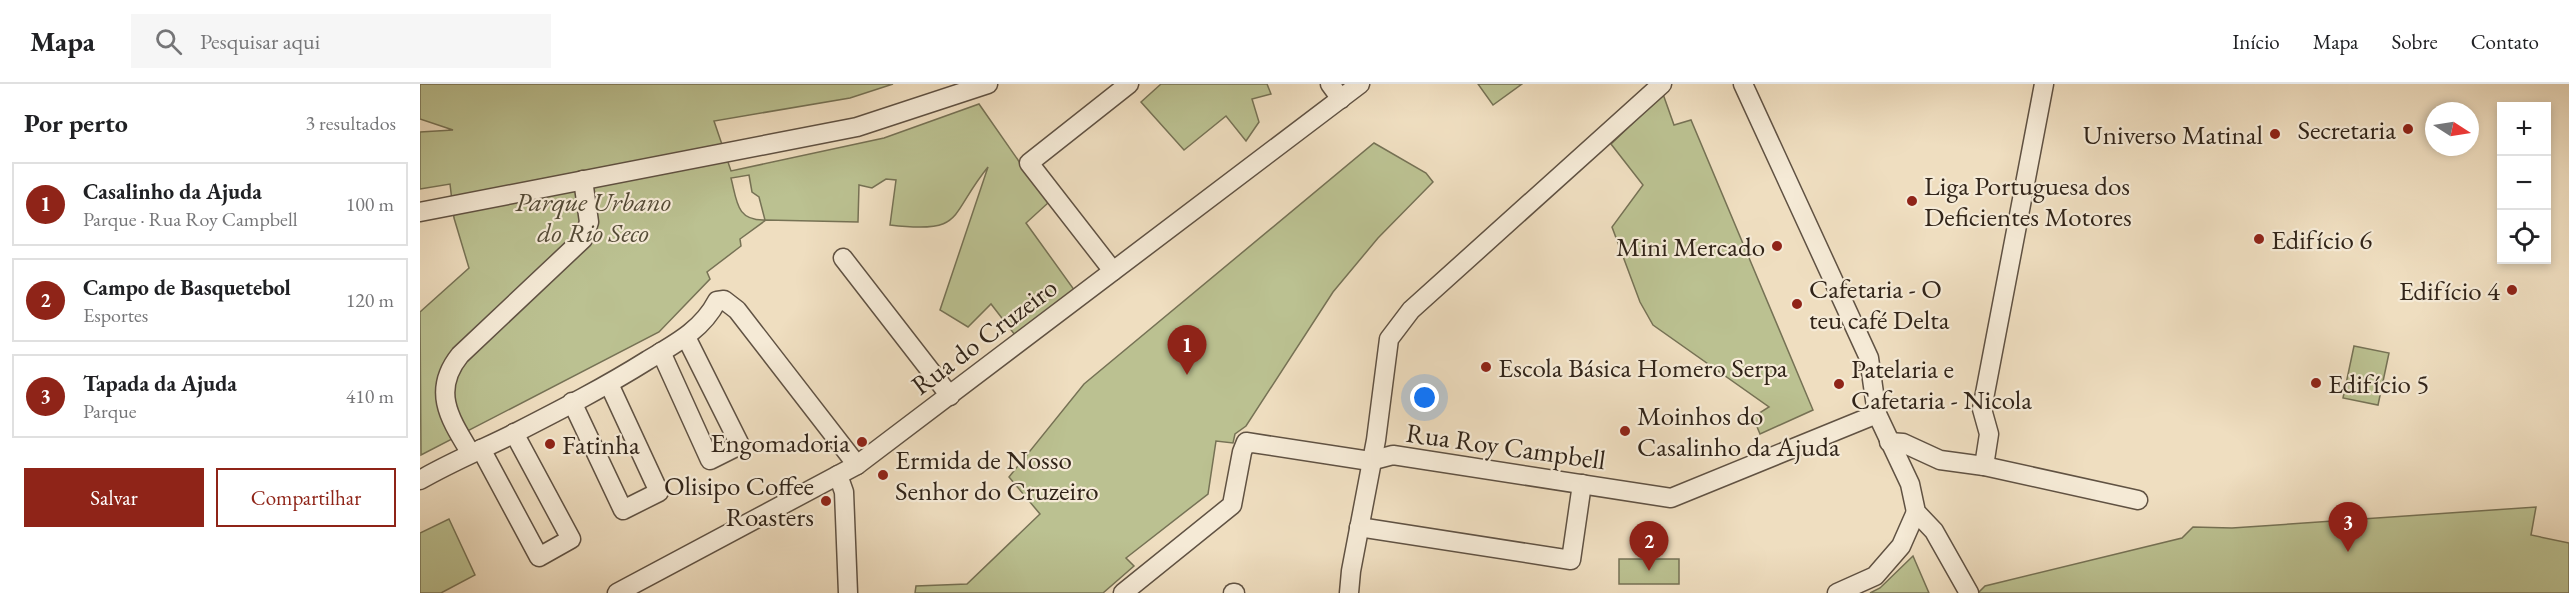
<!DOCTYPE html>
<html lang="pt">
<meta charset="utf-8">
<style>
:root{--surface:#fff;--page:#f6f6f6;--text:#202124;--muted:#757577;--line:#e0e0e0;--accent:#8f2418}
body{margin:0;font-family:"EB Garamond",serif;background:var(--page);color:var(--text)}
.controls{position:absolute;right:18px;top:18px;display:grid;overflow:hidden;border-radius:0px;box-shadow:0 3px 9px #0003}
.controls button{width:54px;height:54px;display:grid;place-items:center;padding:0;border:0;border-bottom:2px solid var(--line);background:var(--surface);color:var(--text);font:30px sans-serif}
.compass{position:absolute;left:2005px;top:18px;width:54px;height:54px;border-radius:50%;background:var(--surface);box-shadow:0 3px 9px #0003;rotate:102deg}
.you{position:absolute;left:1005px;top:314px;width:21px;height:21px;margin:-15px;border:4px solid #fff;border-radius:50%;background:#1a73e8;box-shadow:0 0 0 9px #1a73e833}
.badge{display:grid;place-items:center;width:39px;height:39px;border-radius:50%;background:var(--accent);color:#fff;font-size:20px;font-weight:700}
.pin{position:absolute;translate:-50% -50px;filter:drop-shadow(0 2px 3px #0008)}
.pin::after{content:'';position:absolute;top:32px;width:21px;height:18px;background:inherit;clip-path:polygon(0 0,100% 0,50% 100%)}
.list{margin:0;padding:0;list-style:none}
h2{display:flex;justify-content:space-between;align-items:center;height:78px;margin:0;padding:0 24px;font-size:26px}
h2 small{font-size:20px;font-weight:400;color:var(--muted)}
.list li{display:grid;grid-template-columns:39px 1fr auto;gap:18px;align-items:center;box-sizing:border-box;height:84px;margin:0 12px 12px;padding:0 12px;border:2px solid var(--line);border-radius:0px}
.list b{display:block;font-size:22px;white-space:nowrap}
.list p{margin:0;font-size:20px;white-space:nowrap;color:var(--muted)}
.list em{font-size:20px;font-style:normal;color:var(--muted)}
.actions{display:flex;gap:12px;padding:18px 24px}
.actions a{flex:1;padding:14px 0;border:2px solid var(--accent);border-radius:0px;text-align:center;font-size:21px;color:var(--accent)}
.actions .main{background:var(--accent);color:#fff}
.icon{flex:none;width:33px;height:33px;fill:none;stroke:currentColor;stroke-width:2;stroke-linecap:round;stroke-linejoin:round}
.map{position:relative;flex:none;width:2149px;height:509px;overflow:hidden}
header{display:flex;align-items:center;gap:36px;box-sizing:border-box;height:84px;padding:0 30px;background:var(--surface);border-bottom:2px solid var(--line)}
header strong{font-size:28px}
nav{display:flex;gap:33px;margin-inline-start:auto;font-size:21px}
.search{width:420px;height:54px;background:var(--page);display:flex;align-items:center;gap:15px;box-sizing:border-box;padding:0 21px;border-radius:0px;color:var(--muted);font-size:22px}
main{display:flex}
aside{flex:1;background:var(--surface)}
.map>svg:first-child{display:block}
.green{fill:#bbc191;stroke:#767255;stroke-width:1.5;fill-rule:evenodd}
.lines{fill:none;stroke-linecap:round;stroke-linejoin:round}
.minor-casing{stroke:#605243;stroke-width:21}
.minor{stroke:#f5ead6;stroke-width:18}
.poi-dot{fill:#8f2418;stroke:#f5ead6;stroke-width:2}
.labels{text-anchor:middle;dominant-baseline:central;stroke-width:4.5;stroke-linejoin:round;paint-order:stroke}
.poi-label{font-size:27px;fill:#312419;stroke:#f5ead6;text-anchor:start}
.park-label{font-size:27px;font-style:italic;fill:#544b37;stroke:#f5ead6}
.street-label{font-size:27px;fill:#312419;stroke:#f5ead6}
</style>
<header>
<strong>Mapa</strong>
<div class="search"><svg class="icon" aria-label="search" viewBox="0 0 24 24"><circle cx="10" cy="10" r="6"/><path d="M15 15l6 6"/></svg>Pesquisar aqui</div>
<nav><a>Início</a><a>Mapa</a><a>Sobre</a><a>Contato</a></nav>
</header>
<main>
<aside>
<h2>Por perto<small>3 resultados</small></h2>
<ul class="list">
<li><span class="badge">1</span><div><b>Casalinho da Ajuda</b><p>Parque · Rua Roy Campbell</p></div><em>100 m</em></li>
<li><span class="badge">2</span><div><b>Campo de Basquetebol</b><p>Esportes</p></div><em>120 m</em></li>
<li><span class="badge">3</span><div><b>Tapada da Ajuda</b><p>Parque</p></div><em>410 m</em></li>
</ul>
<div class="actions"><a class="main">Salvar</a><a>Compartilhar</a></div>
</aside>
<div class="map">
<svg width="2149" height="509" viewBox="0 0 2149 509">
<rect width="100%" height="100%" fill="#efdec0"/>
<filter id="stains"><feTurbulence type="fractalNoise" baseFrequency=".00333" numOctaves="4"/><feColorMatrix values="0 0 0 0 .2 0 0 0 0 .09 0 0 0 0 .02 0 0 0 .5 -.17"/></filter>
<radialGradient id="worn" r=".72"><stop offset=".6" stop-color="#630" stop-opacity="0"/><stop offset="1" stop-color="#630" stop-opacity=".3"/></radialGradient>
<!-- green -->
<g class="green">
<path d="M0 0H473L430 14 294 37 311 87 464 54 559 20 628 119 606 139 655 207 595 251 571 220 548 243 520 226 568 83C528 132 546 150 470 141L476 96 466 95 452 104 439 101 438 138 346 136 320 155 321 162 287 188 290 195 239 248 1 371 0 228 49 184 34 134 30 100 0 105V48L33 46 0 35ZM329 91 332 108 339 113 345 136C316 137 317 117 311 94Z"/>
<polygon points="741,0 847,0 851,10 832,15 839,38 826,57 806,32 764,66 721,18"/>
<polygon points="1058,0 1102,0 1073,21"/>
<polygon points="1243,10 1254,41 1271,36 1393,326 1340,350 1333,333 1349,323 1233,241 1220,218 1192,143 1223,101 1191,60"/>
<polygon points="954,59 1006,89 1013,98 958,154 913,208 826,342 815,350 813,359 796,357 788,410 706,474 714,482 683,509 495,509 496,502 547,500 620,430 589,393 664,300"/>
<polygon points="1934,262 1969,269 1958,321 1923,314"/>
<polygon points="2116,423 2111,451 2149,459 2149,509 1558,509 1565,502 1762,454 1773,443 1812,444"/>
<polygon points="29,435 55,491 21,509 0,509 0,449"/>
<polygon points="1493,472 1509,509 1450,509 1460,504"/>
<rect x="1199" y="475" width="60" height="25"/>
</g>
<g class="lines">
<!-- minor casing -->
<g class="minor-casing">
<g id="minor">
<polyline points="910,0 921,15"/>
<polyline points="1323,0 1449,274 1457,330 1490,400 1496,428 1514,447 1549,509"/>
<polyline points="0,128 437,43 568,0"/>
<polyline points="423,174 530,312"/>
<polyline points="693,187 609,79 709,0"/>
<polyline points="241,268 290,376 320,361 266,253"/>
<polyline points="152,318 203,426 239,408 189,300"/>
<polyline points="1469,358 1483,359 1520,376 1564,382 1718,416"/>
<polyline points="61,365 119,473 151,455 94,349"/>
<path d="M50 368C30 335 11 307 40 271L163 155 169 138 163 96"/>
<polyline points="1564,382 1569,350 1562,325 1624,0"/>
<polyline points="418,391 424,408 428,509"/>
<path d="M0 396C31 378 63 365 95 349 140 326 185 303 228 276 255 260 282 246 297 217L304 216 317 226 437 381"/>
<polyline points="939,443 1151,476 1162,400"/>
<polyline points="197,509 437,381 940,0"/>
<polyline points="703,509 812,421 822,368 826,358 950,377 973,371 1251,414 1457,330"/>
<polyline points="813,509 815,509"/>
<polyline points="929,509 931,487 956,356 969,255 991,226 1242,0"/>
<polyline points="1417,509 1455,492 1481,462 1496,428"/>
</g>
</g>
<!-- minor -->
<use href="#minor" class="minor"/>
</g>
<!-- markers -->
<g class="poi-dot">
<circle cx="1988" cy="45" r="6"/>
<circle cx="1855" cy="50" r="6"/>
<circle cx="1492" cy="117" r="6"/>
<circle cx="1839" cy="155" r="6"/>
<circle cx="1357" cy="162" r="6"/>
<circle cx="2092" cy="206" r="6"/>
<circle cx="1377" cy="220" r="6"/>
<circle cx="1066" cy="283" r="6"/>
<circle cx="1896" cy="299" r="6"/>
<circle cx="1419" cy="300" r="6"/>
<circle cx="1205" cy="347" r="6"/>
<circle cx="442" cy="358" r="6"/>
<circle cx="130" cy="360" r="6"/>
<circle cx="463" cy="391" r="6"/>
<circle cx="406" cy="417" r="6"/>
</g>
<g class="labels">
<!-- poi labels -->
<g class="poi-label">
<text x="1976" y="45" text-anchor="end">Secretaria</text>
<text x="1843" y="50" text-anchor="end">Universo Matinal</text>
<text x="1504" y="101">Liga Portuguesa dos<tspan x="1504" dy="31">Deficientes Motores</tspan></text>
<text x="1851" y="155">Edifício 6</text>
<text x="1345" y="162" text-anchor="end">Mini Mercado</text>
<text x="1389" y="204">Cafetaria - O<tspan x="1389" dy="31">teu café Delta</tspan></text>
<text x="2080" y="206" text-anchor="end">Edifício 4</text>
<text x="1078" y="283">Escola Básica Homero Serpa</text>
<text x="1431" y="284">Patelaria e<tspan x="1431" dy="31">Cafetaria - Nicola</tspan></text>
<text x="1908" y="299">Edifício 5</text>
<text x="1217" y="331">Moinhos do<tspan x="1217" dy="31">Casalinho da Ajuda</tspan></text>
<text x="430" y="358" text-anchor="end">Engomadoria</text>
<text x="142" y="360">Fatinha</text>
<text x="475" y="375">Ermida de Nosso<tspan x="475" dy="31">Senhor do Cruzeiro</tspan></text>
<text x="394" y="401" text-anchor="end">Olisipo Coffee<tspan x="394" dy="31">Roasters</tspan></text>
</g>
<!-- park labels -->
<g class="park-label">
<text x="173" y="117">Parque Urbano<tspan x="173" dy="31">do Rio Seco</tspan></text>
</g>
<!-- street labels -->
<g class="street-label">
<text transform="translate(564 252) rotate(-37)">Rua do Cruzeiro</text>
<text transform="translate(1086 362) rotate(8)">Rua Roy Campbell</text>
</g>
</g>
<rect width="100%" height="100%" filter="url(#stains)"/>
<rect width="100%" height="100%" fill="url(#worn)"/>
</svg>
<div class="controls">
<button>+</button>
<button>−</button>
<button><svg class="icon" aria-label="locate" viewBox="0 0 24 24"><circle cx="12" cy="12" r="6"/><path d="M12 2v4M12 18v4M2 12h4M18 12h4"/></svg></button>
</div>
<svg class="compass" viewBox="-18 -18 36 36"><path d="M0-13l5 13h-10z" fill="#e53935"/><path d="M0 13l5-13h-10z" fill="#757577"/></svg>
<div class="you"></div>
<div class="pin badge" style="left:767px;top:291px">1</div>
<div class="pin badge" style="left:1229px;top:487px">2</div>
<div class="pin badge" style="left:1928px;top:468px">3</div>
</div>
</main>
